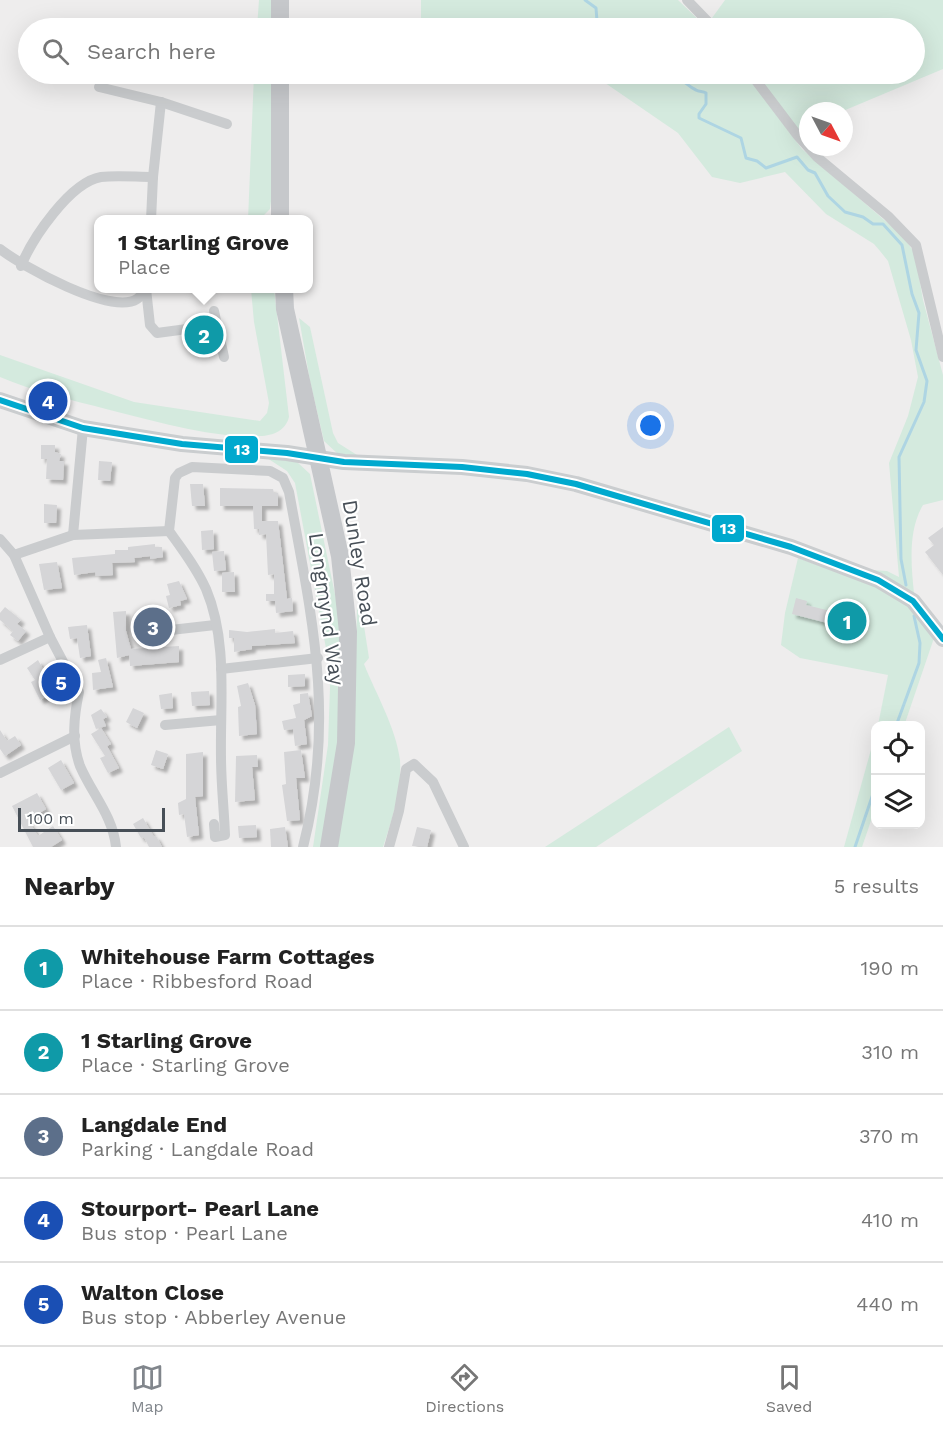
<!DOCTYPE html>
<meta charset="utf-8">
<style>
:root{--surface:#fff;--page:#f2f2f2;--text:#222;--muted:#767676;--line:#e0e0e0;--accent:#81868c}
body{margin:0;font-family:"Work Sans",sans-serif;background:var(--page);color:var(--text)}
.controls{position:absolute;right:18px;bottom:18px;display:grid;overflow:hidden;border-radius:12px;box-shadow:0 6px 24px #0002}
.controls button{width:54px;height:54px;display:grid;place-items:center;padding:0;border:0;border-bottom:2px solid var(--line);background:var(--surface);color:var(--text);font:30px sans-serif}
.compass{position:absolute;left:799px;top:102px;width:54px;height:54px;border-radius:50%;background:var(--surface);box-shadow:0 6px 24px #0002;rotate:131deg}
.scale{position:absolute;left:18px;bottom:15px;width:147px;box-sizing:border-box;padding-left:6px;border:3px solid #474f57;border-top:0;font-size:16px;line-height:21px;white-space:nowrap;color:#474f57;-webkit-text-stroke:4px #fff;paint-order:stroke}
.you{position:absolute;left:651px;top:426px;width:21px;height:21px;margin:-15px;border:4px solid #fff;border-radius:50%;background:#1a73e8;box-shadow:0 0 0 9px #1a73e833}
.badge{display:grid;place-items:center;width:39px;height:39px;border-radius:50%;background:var(--accent);color:#fff;font-size:20px;font-weight:700}
.pin{position:absolute;translate:-50% -50%;border:3px solid #fff;box-shadow:0 2px 6px #0006}
.popup{position:absolute;left:94px;top:215px;width:219px;height:78px;box-sizing:border-box;display:grid;place-content:center;border-radius:12px;background:var(--surface);filter:drop-shadow(0 2px 4px #0005);font-size:20px;white-space:nowrap;color:var(--muted)}
.popup b{font-size:22px;color:var(--text)}
.popup::after{content:'';position:absolute;left:50%;top:100%;margin-left:-12px;border:12px solid transparent;border-top-color:var(--surface)}
.list{margin:0;padding:0;list-style:none}
h2{display:flex;justify-content:space-between;align-items:center;height:78px;margin:0;padding:0 24px;font-size:26px}
h2 small{font-size:20px;font-weight:400;color:var(--muted)}
.list li{display:grid;grid-template-columns:39px 1fr auto;gap:18px;align-items:center;box-sizing:border-box;height:84px;padding:0 24px;border-top:2px solid var(--line)}
.list b{display:block;font-size:22px;white-space:nowrap}
.list p{margin:0;font-size:20px;white-space:nowrap;color:var(--muted)}
.list em{font-size:20px;font-style:normal;color:var(--muted)}
.icon{flex:none;width:33px;height:33px;fill:none;stroke:currentColor;stroke-width:2;stroke-linecap:round;stroke-linejoin:round}
.map{position:relative;flex:none;width:943px;height:847px;overflow:hidden}
.search{position:absolute;background:var(--surface);box-shadow:0 6px 24px #0002;left:18px;right:18px;top:18px;height:66px;display:flex;align-items:center;gap:15px;box-sizing:border-box;padding:0 21px;border-radius:33px;color:var(--muted);font-size:22px}
.sheet{height:498px;background:var(--surface)}
nav{display:flex;justify-content:space-around;align-items:center;box-sizing:border-box;height:84px;border-top:2px solid var(--line);background:var(--surface);font-size:16px;color:var(--muted)}
nav a{display:grid;justify-items:center;gap:3px}
nav .on{color:var(--accent)}
.map>svg:first-child{display:block}
.green{fill:#d4eade}
.lines{fill:none;stroke-linecap:round;stroke-linejoin:round}
.stream{stroke:#aed5e3;stroke-width:3}
.building{fill:#d5d5d7;filter:url(#shadow)}
.street{stroke:#caccce;stroke-width:10}
.secondary{stroke:#cacdcf;stroke-width:16}
.primary{stroke:#c6c8cb;stroke-width:18}
.bus-1-casing{stroke:#fff;stroke-width:10}
.bus-1{stroke:#00a9ce;stroke-width:6}
.labels{text-anchor:middle;dominant-baseline:central;stroke-width:4.5;stroke-linejoin:round;paint-order:stroke}
.street-label{font-size:21px;fill:#474f57;stroke:#fff}
.line-badge{stroke:#fff;stroke-width:2}
.badge-label{font-size:16px;text-anchor:middle;font-weight:bold;fill:#fff}
</style>
<div class="map">
<svg width="943" height="847" viewBox="0 0 943 847">
<defs>
<filter id="shadow"><feDropShadow dx="4" dy="4" stdDeviation="1.5" flood-color="#0004"/></filter>
</defs>
<rect width="100%" height="100%" fill="#eeeded"/>
<!-- green -->
<g class="green">
<polygon points="259,0 272,0 272,28 257,28"/>
<polygon points="421,0 678,0 707,28 525,28 510,18 494,28 421,28"/>
<polygon points="725,0 943,0 943,69 843,111 808,111 808,128 798,131 756,74 914,74 914,28 721,28 712,18"/>
<polygon points="254,74 272,74 272,193 270,209 260,219 248,220"/>
<path d="M592 74H746L802 149 904 237 915 254 923 300 943 375V500L923 505C908 530 911 565 914 593L873 570 887 571 899 577 889 463 908 416 918 377 911 340 888 261 880 251 874 244 826 214 785 172 740 183 712 177 678 133Z"/>
<path d="M251 289H274L289 417C286 430 273 436 260 436 209 438 155 421 106 409 71 400 33 391 0 377V355L134 402 260 421 267 413 269 403 254 322Z"/>
<polygon points="299,318 310,327 333,433 338,443 357,455 339,455 324,441 310,381"/>
<polygon points="267,458 297,462 310,474 341,623 341,730 323,847 313,847 328,745 330,687 328,659 295,483 287,471"/>
<polygon points="798,558 877,587 908,605 934,638 904,726 878,725 888,675 800,658 781,645 785,613"/>
<path d="M357 607 362 613 369 658 364 664C376 694 396 728 400 760 402 789 392 820 383 847H334L355 699Z"/>
<polygon points="729,727 742,751 596,847 545,847"/>
<polygon points="875,735 875,809 862,847 844,847"/>
</g>
<g class="lines">
<!-- stream -->
<g class="stream">
<polyline points="585,0 596,8 597,21 601,28"/>
<path d="M663 74 667 79C686 77 684 85 696 90 699 92 703 91 706 93V104L699 114V118L741 138 746 158 757 161 766 168 797 157 808 170 815 173 828 196 845 212 863 217 873 224H883L902 245 912 294 919 313 916 350 927 381 924 402 899 457 901 559 906 585"/>
<polyline points="896,726 919,663 920,643 914,616"/>
<polyline points="855,847 876,785"/>
</g>
</g>
<!-- building -->
<g class="building">
<polygon points="41,445 55,445 55,452 61,454 59,461 64,461 63,480 46,479 47,459 41,459"/>
<polygon points="99,461 112,462 110,481 98,480"/>
<polygon points="190,484 203,484 205,506 192,506"/>
<polygon points="220,488 273,489 274,493 278,493 278,506 262,506 262,521 278,521 287,599 292,598 293,611 276,613 275,601 266,601 266,594 274,594 274,574 268,575 266,534 259,535 259,529 254,529 253,506 220,506"/>
<polygon points="44,504 57,505 56,523 44,523"/>
<polygon points="943,527 943,575 925,552 934,545 928,538"/>
<polygon points="213,530 214,549 202,550 201,531"/>
<polygon points="155,544 155,547 162,547 163,557 150,559 150,556 134,558 135,562 112,563 113,575 96,576 95,572 74,575 72,558 115,554 115,550 128,550 128,547"/>
<polygon points="224,551 226,570 214,571 212,552"/>
<polygon points="57,562 62,588 44,590 39,564"/>
<polygon points="234,572 235,592 222,592 222,573"/>
<polygon points="179,581 187,599 180,601 181,605 169,608 166,596 170,595 167,584"/>
<polygon points="796,598 807,601 806,605 863,619 859,631 792,614"/>
<polygon points="5,607 21,620 17,624 26,631 18,641 10,635 13,631 0,620 0,613"/>
<polygon points="126,611 126,631 131,649 179,646 179,662 130,666 129,655 117,658 113,612"/>
<polygon points="87,625 91,656 80,658 77,638 70,639 68,627"/>
<polygon points="275,629 275,633 293,631 295,643 252,646 252,649 234,652 234,638 229,638 229,630 247,632"/>
<polygon points="106,658 113,687 93,690 92,673 101,672 98,660"/>
<polygon points="38,660 55,691 40,700 31,682 35,680 27,668"/>
<polygon points="305,674 305,686 288,687 288,675"/>
<polygon points="248,683 255,705 257,734 239,736 238,707 241,706 237,686"/>
<polygon points="209,691 210,705 192,706 191,692"/>
<polygon points="172,693 173,708 161,709 159,695"/>
<polygon points="308,693 312,716 304,720 307,744 295,746 293,729 284,730 282,721 296,718 293,705 300,703 300,694"/>
<polygon points="133,708 144,713 137,728 126,722"/>
<polygon points="101,709 107,717 103,719 106,726 96,729 91,715"/>
<polygon points="101,728 111,744 107,746 119,768 108,773 100,758 105,756 91,734"/>
<polygon points="0,730 7,741 15,736 21,745 5,756 0,749"/>
<polygon points="156,750 168,754 163,769 151,765"/>
<polygon points="301,750 305,778 296,778 300,820 287,821 282,785 286,784 284,752"/>
<polygon points="203,752 203,796 195,797 199,835 187,837 184,814 179,815 178,803 186,799 186,754"/>
<polygon points="257,755 258,767 252,767 255,800 235,802 236,756"/>
<polygon points="61,760 74,783 61,790 48,768"/>
<polygon points="37,793 46,809 28,820 38,836 53,826 62,840 51,847 33,847 12,806"/>
<polygon points="143,818 154,837 156,836 162,847 149,847 144,837 141,838 133,824"/>
<polygon points="256,825 257,837 239,838 238,826"/>
<polygon points="285,827 288,847 271,847 270,829"/>
<polygon points="417,827 431,830 427,847 412,846"/>
</g>
<g class="lines">
<!-- street -->
<g class="street">
<polyline points="687,0 714,28"/>
<polyline points="751,74 798,136 817,157 888,216 916,245 943,357"/>
<polyline points="99,87 161,102 227,124"/>
<polyline points="151,220 153,177 161,102"/>
<path d="M0 249C22 266 111 316 137 299 140 297 144 292 146 288"/>
<path d="M21 266C32 239 70 182 101 177 117 175 136 177 153 177"/>
<polyline points="146,289 150,325 157,333 217,325"/>
<polyline points="214,311 224,357"/>
<polyline points="73,535 83,428"/>
<path d="M0 539 14 555 50 637 79 692C74 716 71 741 80 766 92 794 113 816 116 847"/>
<polyline points="14,555 73,535 169,531"/>
<polyline points="149,621 162,631 215,625"/>
<polyline points="0,660 50,637"/>
<polyline points="221,669 318,658"/>
<polyline points="165,725 221,720"/>
<polyline points="0,773 75,736"/>
<path d="M214 824 215 837 225 835C224 809 221 783 221 757 220 702 228 641 206 589 196 567 182 549 169 531L175 478 179 473 192 467 270 471 283 478 289 492C312 618 336 718 303 847"/>
<polyline points="389,847 399,811 406,769 414,764 433,782 464,847"/>
</g>
<!-- secondary -->
<polyline class="secondary" points="0,400 83,428 182,444 287,453 344,462 462,467 527,474 576,484 791,547 878,580 913,601 943,639"/>
<!-- primary -->
<g class="primary">
<polyline points="280,0 280,28"/>
<polyline points="280,74 280,220"/>
<polyline points="284,288 285,309 340,556 348,632 346,743 329,847"/>
</g>
<!-- bus-1 casing -->
<g class="bus-1-casing">
<polyline id="bus-1" points="0,400 83,428 182,444 287,453 344,462 462,467 527,474 576,484 791,547 878,580 913,601 943,639"/>
</g>
<!-- bus-1 -->
<use href="#bus-1" class="bus-1"/>
</g>
<g class="labels">
<!-- street labels -->
<g class="street-label">
<text transform="translate(360 563) rotate(81)">Dunley Road</text>
<text transform="translate(327 609) rotate(82)">Longmynd Way</text>
</g>
</g>
<g class="line-badge">
<rect x="224" y="435" width="35" height="29" rx="6" fill="#00a9ce"/>
<rect x="711" y="514" width="34" height="29" rx="6" fill="#00a9ce"/>
</g>
<g class="badge-label">
<text x="242" y="455">13</text>
<text x="728" y="534">13</text>
</g>
</svg>
<div class="controls">
<button><svg class="icon" aria-label="locate" viewBox="0 0 24 24"><circle cx="12" cy="12" r="6"/><path d="M12 2v4M12 18v4M2 12h4M18 12h4"/></svg></button>
<button><svg class="icon" aria-label="layers" viewBox="0 0 24 24"><path d="M12 4l9 5-9 5-9-5zM3 14l9 5 9-5"/></svg></button>
</div>
<svg class="compass" viewBox="-18 -18 36 36"><path d="M0-13l5 13h-10z" fill="#e53935"/><path d="M0 13l5-13h-10z" fill="#767676"/></svg>
<div class="scale">100 m</div>
<div class="you"></div>
<div class="pin badge" style="left:847px;top:621px;background:#0f9aa8">1</div>
<div class="pin badge" style="left:204px;top:335px;background:#0f9aa8">2</div>
<div class="popup"><b>1 Starling Grove</b>Place</div>
<div class="pin badge" style="left:153px;top:627px;background:#5c6f8a">3</div>
<div class="pin badge" style="left:48px;top:401px;background:#1a4fb4">4</div>
<div class="pin badge" style="left:61px;top:682px;background:#1a4fb4">5</div>
<div class="search"><svg class="icon" aria-label="search" viewBox="0 0 24 24"><circle cx="10" cy="10" r="6"/><path d="M15 15l6 6"/></svg>Search here</div>
</div>
<section class="sheet">
<h2>Nearby<small>5 results</small></h2>
<ul class="list">
<li><span class="badge" style="background:#0f9aa8">1</span><div><b>Whitehouse Farm Cottages</b><p>Place · Ribbesford Road</p></div><em>190 m</em></li>
<li><span class="badge" style="background:#0f9aa8">2</span><div><b>1 Starling Grove</b><p>Place · Starling Grove</p></div><em>310 m</em></li>
<li><span class="badge" style="background:#5c6f8a">3</span><div><b>Langdale End</b><p>Parking · Langdale Road</p></div><em>370 m</em></li>
<li><span class="badge" style="background:#1a4fb4">4</span><div><b>Stourport- Pearl Lane</b><p>Bus stop · Pearl Lane</p></div><em>410 m</em></li>
<li><span class="badge" style="background:#1a4fb4">5</span><div><b>Walton Close</b><p>Bus stop · Abberley Avenue</p></div><em>440 m</em></li>
</ul>
</section>
<nav>
<a class="on"><svg class="icon" aria-label="map" viewBox="0 0 24 24"><path d="M3 6l6-2 6 2 6-2v14l-6 2-6-2-6 2zM9 4v14M15 6v14"/></svg>Map</a>
<a><svg class="icon" aria-label="directions" viewBox="0 0 24 24"><path d="M12 3l9 9-9 9-9-9zM9 14v-3h6M13 9l2 2-2 2"/></svg>Directions</a>
<a><svg class="icon" aria-label="saved" viewBox="0 0 24 24"><path d="M7 4h10v16l-5-4-5 4z"/></svg>Saved</a>
</nav>
